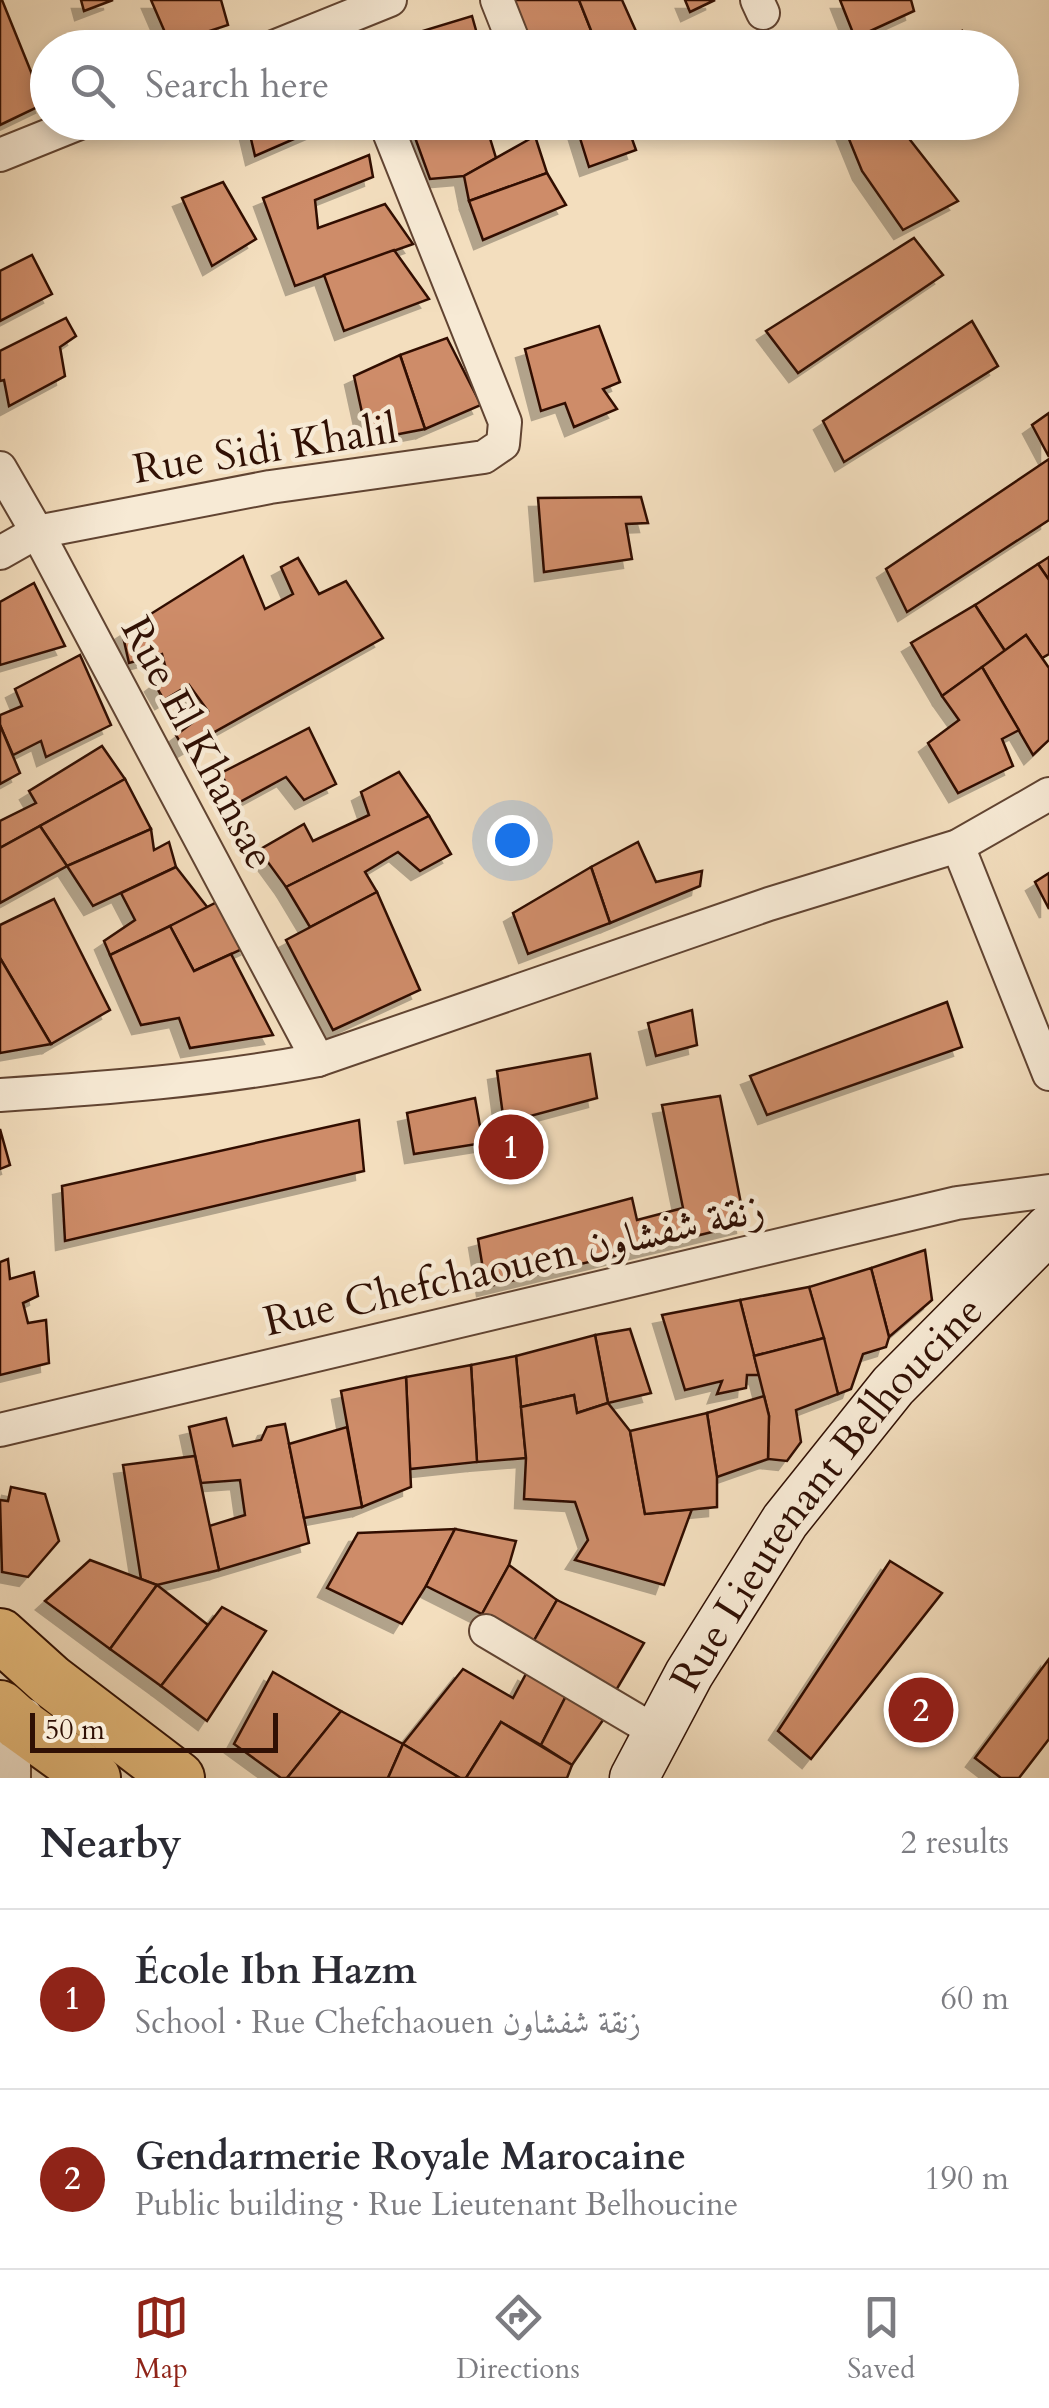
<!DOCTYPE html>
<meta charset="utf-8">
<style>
:root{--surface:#fff;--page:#f7f7f7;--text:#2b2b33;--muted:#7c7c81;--line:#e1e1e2;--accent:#8f2418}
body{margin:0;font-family:Cardo,Amiri,serif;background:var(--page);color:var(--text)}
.scale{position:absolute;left:30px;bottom:25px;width:248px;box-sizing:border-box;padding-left:10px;border:5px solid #301004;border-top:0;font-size:28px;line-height:35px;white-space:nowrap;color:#301004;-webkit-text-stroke:8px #f7ead5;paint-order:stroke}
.you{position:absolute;left:512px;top:840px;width:35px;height:35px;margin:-25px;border:8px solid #fff;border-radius:50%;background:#1a73e8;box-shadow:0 0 0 15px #1a73e833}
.badge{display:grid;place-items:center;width:65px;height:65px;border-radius:50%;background:var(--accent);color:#fff;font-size:32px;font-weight:700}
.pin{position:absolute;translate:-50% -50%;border:5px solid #fff;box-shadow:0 2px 10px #0006}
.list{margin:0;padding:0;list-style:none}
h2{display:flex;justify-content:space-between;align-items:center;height:130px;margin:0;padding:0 40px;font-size:42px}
h2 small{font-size:32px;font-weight:400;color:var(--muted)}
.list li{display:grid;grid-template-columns:65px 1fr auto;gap:30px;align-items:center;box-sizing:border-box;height:180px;padding:0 40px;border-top:2px solid var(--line)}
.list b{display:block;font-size:38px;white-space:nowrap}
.list p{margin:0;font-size:32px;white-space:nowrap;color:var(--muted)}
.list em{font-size:32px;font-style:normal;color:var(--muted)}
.icon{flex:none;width:55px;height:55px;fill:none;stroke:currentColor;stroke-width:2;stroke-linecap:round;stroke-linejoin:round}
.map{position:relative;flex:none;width:1049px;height:1778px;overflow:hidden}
.search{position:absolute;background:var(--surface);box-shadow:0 5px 15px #0003;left:30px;right:30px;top:30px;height:110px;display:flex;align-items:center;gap:25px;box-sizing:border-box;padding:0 35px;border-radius:55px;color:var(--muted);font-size:38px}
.sheet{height:490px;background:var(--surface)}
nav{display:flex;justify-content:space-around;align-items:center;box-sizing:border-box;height:140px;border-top:2px solid var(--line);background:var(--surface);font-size:28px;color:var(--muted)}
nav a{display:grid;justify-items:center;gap:5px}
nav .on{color:var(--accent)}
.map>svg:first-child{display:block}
.building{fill:#ce8c69;stroke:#301004;stroke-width:2.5;filter:url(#shadow)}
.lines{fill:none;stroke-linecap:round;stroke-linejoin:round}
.street-casing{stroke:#614432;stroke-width:36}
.secondary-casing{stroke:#301004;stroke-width:51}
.primary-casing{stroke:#301004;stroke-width:56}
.street{stroke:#f7ead5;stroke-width:32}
.secondary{stroke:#f7ead5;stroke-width:48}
.primary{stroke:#eabf7f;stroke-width:52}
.labels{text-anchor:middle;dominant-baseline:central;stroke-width:9;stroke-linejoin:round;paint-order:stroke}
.street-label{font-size:42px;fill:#301004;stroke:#f7ead5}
</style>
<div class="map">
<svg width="1049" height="1778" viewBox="0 0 1049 1778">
<defs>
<filter id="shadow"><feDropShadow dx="-9" dy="9" stdDeviation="0" flood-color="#0004"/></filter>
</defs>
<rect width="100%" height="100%" fill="#f3debe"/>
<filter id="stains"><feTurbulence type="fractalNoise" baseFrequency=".002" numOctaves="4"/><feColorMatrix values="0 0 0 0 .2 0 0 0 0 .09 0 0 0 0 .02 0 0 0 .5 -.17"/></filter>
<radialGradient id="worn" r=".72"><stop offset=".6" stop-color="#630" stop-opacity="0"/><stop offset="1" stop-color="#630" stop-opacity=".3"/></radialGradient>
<!-- building -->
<g class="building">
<polygon points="0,0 2,0 44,104 0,125"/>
<polygon points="81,0 113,0 84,11"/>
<polygon points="151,0 221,0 228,25 170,44"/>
<polygon points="515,0 579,0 598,48 529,48 509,2"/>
<polygon points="579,0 622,0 639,38 621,48 598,48"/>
<polygon points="685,0 715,0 690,12"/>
<polygon points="840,0 911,0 914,11 855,38"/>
<polygon points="472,16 481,48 385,48 383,43"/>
<polygon points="962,31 969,48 937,48"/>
<polygon points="703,33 712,48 665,48 665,47"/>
<polygon points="769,37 774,48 746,48"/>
<polygon points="247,122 333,122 255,156"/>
<polygon points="448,122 485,122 496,158 464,176 430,179 413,132"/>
<polygon points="575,122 626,122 636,150 589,167"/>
<polygon points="842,122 896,122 958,201 903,230 862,171"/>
<polygon points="535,136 547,173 469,201 464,176"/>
<polygon points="369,155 373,177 315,200 318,228 385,204 413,244 295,286 263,198"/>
<polygon points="547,173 566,205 483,240 469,201"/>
<polygon points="223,182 256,239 212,266 182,198"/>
<polygon points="914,238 943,275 798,373 766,331"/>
<polygon points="394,250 429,299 344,331 324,275"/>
<polygon points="32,255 52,294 0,321 0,271"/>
<polygon points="66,318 76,336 60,347 65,376 9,406 4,380 0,381 0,351"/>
<polygon points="972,321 998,366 844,462 823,421"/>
<polygon points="599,326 620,382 603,389 617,409 574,427 565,403 541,411 525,349"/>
<polygon points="447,338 481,405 425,429 400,355"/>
<polygon points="400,355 425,429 368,440 354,376"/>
<polygon points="1049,413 1049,457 1032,425"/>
<polygon points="1049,459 1049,520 907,612 886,569"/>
<polygon points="641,497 648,523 626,524 632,559 544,572 538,498"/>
<polygon points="243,556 265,609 293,594 281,567 298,558 319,594 346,581 383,638 184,749 176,735 208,711 189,685 164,700 154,683 167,673 162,654 129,663 122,632"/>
<polygon points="1049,557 1049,580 1038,564"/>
<polygon points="1038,564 1049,580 1049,654 1042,658 1026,635 1005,651 975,605"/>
<polygon points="34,583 65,646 0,665 0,602"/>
<polygon points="975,605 1005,651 942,696 911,643"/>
<polygon points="1026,635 1049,668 1049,740 1033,755 982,667"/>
<polygon points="80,655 111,725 46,757 41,741 13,755 0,725 0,715 22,706 15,689"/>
<polygon points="982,667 1019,730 1002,739 1013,766 958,793 928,743 959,720 942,696"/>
<polygon points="0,725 20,773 0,784"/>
<polygon points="309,728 336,784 304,800 286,777 236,804 221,773"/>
<polygon points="102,746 125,779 0,848 0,821 36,803 29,791"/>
<polygon points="399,772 429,816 286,887 259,850 304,824 313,841 369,815 361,792"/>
<polygon points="125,779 151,829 67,866 40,826"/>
<polygon points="429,816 451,854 420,871 398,852 365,872 377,892 310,927 286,887"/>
<polygon points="40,826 67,866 0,903 0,848"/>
<polygon points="151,829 154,850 169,842 176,867 93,906 67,866"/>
<polygon points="638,842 656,882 702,871 700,886 610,923 591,867"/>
<polygon points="176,867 208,908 110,955 104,941 135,920 121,893"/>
<polygon points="591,867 610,923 528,954 513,913"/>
<polygon points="1049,873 1049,909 1035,882"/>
<polygon points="377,892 420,990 333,1030 286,940"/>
<polygon points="54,899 110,1010 51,1044 0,958 0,925"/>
<polygon points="223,899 249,946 194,971 170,926"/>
<polygon points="170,926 194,971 231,954 273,1035 190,1048 179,1018 141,1025 110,955"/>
<polygon points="0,958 51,1044 0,1053"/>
<polygon points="947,1002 962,1047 767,1115 750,1076"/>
<polygon points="692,1010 697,1045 656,1056 648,1023"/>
<polygon points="590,1054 597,1098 504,1123 497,1071"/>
<polygon points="720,1096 745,1224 486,1287 478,1239 632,1198 637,1220 683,1208 662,1105"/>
<polygon points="475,1098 483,1143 414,1154 407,1113"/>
<polygon points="359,1120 364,1171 65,1241 62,1186"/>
<polygon points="0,1129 10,1165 0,1169"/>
<polygon points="925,1250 932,1300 889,1337 871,1268"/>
<polygon points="8,1259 10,1279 34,1272 38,1296 23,1303 28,1323 46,1320 49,1363 0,1375 0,1262"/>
<polygon points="871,1268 889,1337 886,1347 863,1354 851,1389 838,1394 809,1287"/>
<polygon points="809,1287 824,1338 754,1356 740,1300"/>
<polygon points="740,1300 759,1375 747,1375 746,1388 717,1394 722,1381 685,1390 662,1315"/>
<polygon points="630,1329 651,1393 608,1403 595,1335"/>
<polygon points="595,1335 608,1403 577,1413 574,1395 521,1407 516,1356"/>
<polygon points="824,1338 838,1394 796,1410 801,1442 787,1461 768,1459 769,1416 754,1356"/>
<polygon points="516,1356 526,1458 477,1462 471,1365"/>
<polygon points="471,1365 477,1462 410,1469 406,1377"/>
<polygon points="406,1377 411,1487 362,1507 341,1391"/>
<polygon points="574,1395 577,1413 608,1403 630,1431 645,1514 692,1509 664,1585 575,1560 588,1540 575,1502 524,1499 526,1458 521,1407"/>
<polygon points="764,1396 769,1416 768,1459 717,1477 707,1413"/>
<polygon points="707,1413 717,1477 717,1507 645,1514 630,1431"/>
<polygon points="226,1418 233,1446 261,1440 267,1427 285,1424 309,1543 219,1570 209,1526 245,1515 240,1480 201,1483 189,1427"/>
<polygon points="347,1427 362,1507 304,1518 289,1444"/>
<polygon points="195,1456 219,1570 157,1585 141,1579 123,1465"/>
<polygon points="11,1487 45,1494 59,1541 28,1577 2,1572 0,1500 8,1501"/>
<polygon points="455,1529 426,1586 402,1624 327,1588 358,1533"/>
<polygon points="455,1529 516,1541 509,1565 482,1614 426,1586"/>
<polygon points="90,1560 157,1585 110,1649 45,1601"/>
<polygon points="890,1561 942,1593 811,1759 778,1731"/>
<polygon points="509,1565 557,1600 532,1644 482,1614"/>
<polygon points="157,1585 208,1625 161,1686 110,1649"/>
<polygon points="557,1600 644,1643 615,1692 532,1644"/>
<polygon points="222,1607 266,1631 207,1721 161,1686"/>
<polygon points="1049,1659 1049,1739 1019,1778 1001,1778 975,1758"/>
<polygon points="463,1669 513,1698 527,1672 566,1696 541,1745 501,1722 466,1778 460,1778 403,1744"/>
<polygon points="273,1672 341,1711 287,1778 281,1778 234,1744"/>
<polygon points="566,1696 603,1720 572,1765 541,1745"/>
<polygon points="341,1711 403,1744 388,1778 287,1778"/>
<polygon points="501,1722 572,1765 567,1778 466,1778"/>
<polygon points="403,1744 460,1778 388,1778"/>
</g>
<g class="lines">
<!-- street casing -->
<g class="street-casing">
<g id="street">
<polyline points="497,0 516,48"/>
<polyline points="757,0 763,13"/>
<polyline points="271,48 390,0"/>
<polyline points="0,155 82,122"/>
<polyline points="0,468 37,532 318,1060"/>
<polyline points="0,553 37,532 270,487 484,457 503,444 505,422 385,122"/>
<polyline points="958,846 1049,1074"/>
<path d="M0 1095C106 1088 213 1080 318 1060L769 904 958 846 1049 794"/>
<polyline points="0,1430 957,1203 1049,1191"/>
<polyline points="486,1631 658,1733"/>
<path d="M14 1778C14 1757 13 1732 26 1715"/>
</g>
</g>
<!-- secondary casing -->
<g class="secondary-casing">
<g id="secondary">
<path id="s1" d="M634 1778 689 1674 785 1521 893 1386 1049 1229"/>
</g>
</g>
<!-- primary casing -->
<g class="primary-casing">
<g id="primary">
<polyline points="0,1635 51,1681 178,1778"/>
<polyline points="0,1707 19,1724 94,1778"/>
</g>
</g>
<!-- street -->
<use href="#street" class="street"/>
<!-- secondary -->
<use href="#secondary" class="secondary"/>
<!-- primary -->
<use href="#primary" class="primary"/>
</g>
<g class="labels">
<!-- street labels -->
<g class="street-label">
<text transform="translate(265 449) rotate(-9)">Rue Sidi Khalil</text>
<text transform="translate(198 743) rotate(62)">Rue El Khansae</text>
<text transform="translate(514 1265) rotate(-13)">Rue Chefchaouen زنقة شفشاون</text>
<text stroke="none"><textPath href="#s1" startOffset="345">Rue Lieutenant Belhoucine</textPath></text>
</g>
</g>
<rect width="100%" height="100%" filter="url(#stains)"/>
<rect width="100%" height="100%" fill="url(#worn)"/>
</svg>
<div class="scale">50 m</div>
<div class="you"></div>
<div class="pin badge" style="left:511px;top:1147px">1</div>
<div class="pin badge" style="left:921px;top:1710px">2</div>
<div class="search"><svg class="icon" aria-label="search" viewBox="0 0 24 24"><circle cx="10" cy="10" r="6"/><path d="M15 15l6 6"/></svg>Search here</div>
</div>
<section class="sheet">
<h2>Nearby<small>2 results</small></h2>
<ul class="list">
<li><span class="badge">1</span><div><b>École Ibn Hazm</b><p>School · Rue Chefchaouen زنقة شفشاون</p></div><em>60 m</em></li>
<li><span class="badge">2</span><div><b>Gendarmerie Royale Marocaine</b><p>Public building · Rue Lieutenant Belhoucine</p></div><em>190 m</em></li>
</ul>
</section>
<nav>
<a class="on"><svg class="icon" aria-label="map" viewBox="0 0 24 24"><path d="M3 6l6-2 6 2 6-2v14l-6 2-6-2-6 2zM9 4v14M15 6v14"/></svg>Map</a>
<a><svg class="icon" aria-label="directions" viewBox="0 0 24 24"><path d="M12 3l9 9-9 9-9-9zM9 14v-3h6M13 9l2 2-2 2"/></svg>Directions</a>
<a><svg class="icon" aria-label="saved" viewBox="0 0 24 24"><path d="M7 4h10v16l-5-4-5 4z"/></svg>Saved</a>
</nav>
